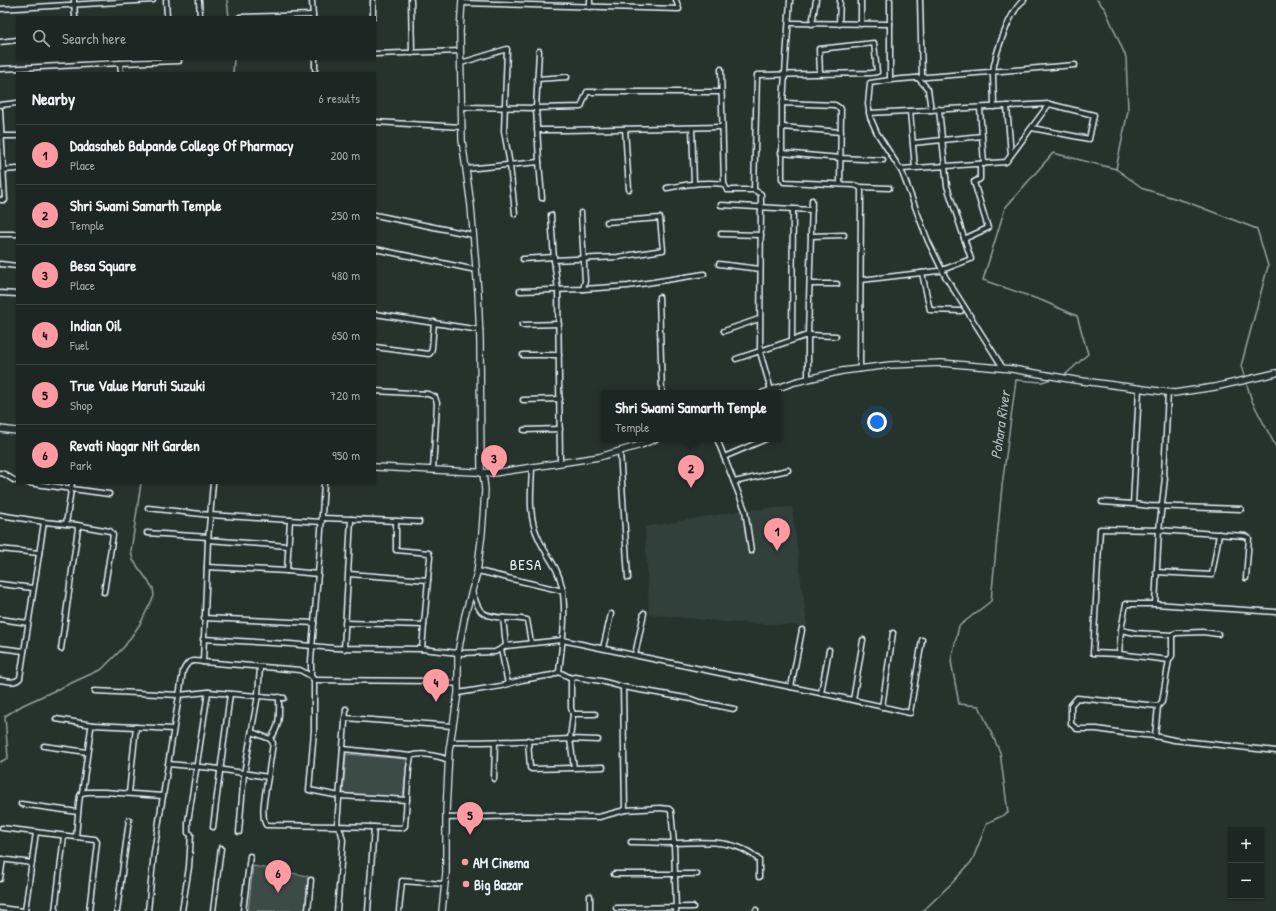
<!DOCTYPE html>
<meta charset="utf-8">
<style>
:root{--surface:#1c2622;--page:#29322f;--text:#f1f3f6;--muted:#a0a5a5;--line:#3a4340;--accent:#ff9aa2}
body{margin:0;font-family:"Patrick Hand",sans-serif;background:var(--page);color:var(--text)}
.controls{position:absolute;right:12px;bottom:12px;display:grid;overflow:hidden;border-radius:0px;box-shadow:0 1px 3px #0004}
.controls button{width:36px;height:36px;display:grid;place-items:center;padding:0;border:0;border-bottom:1px solid var(--line);background:var(--surface);color:var(--text);font:20px sans-serif}
.you{position:absolute;left:877px;top:422px;width:14px;height:14px;margin:-10px;border:3px solid #fff;border-radius:50%;background:#1a73e8;box-shadow:0 0 0 6px #1a73e833}
.badge{display:grid;place-items:center;width:26px;height:26px;border-radius:50%;background:var(--accent);color:#111;font-size:13px;font-weight:700}
.pin{position:absolute;translate:-50% -33px;filter:drop-shadow(0 1px 2px #0008)}
.pin::after{content:'';position:absolute;top:21px;width:14px;height:12px;background:inherit;clip-path:polygon(0 0,100% 0,50% 100%)}
.popup{position:absolute;left:601px;top:390px;width:180px;height:52px;box-sizing:border-box;display:grid;place-content:center;border-radius:0px;background:var(--surface);filter:drop-shadow(0 1px 3px #0005);font-size:13px;white-space:nowrap;color:var(--muted)}
.popup b{font-size:15px;color:var(--text)}
.popup::after{content:'';position:absolute;left:50%;top:100%;margin-left:-8px;border:8px solid transparent;border-top-color:var(--surface)}
.list{margin:0;padding:0;list-style:none}
h2{display:flex;justify-content:space-between;align-items:center;height:52px;margin:0;padding:0 16px;font-size:17px}
h2 small{font-size:13px;font-weight:400;color:var(--muted)}
.list li{display:grid;grid-template-columns:26px 1fr auto;gap:12px;align-items:center;box-sizing:border-box;height:60px;padding:0 16px;border-top:1px solid var(--line)}
.list b{display:block;font-size:15px;white-space:nowrap}
.list p{margin:0;font-size:13px;white-space:nowrap;color:var(--muted)}
.list em{font-size:13px;font-style:normal;color:var(--muted)}
.icon{flex:none;width:22px;height:22px;fill:none;stroke:currentColor;stroke-width:2;stroke-linecap:round;stroke-linejoin:round}
.map{position:relative;flex:none;width:1276px;height:911px;overflow:hidden}
.search{position:absolute;background:var(--surface);box-shadow:0 1px 3px #0004;left:16px;top:16px;width:360px;height:44px;display:flex;align-items:center;gap:10px;box-sizing:border-box;padding:0 14px;border-radius:0px;color:var(--muted);font-size:15px}
.panel{position:absolute;background:var(--surface);box-shadow:0 1px 3px #0004;left:16px;top:72px;width:360px;height:412px;border-radius:0px}
.map>svg:first-child{display:block}
.built{fill:#333f3a}
.green{fill:#3e4b47;stroke:#939ea0}
.lines{fill:none;stroke-linecap:round;stroke-linejoin:round}
.stream{stroke:#98a3a5;stroke-width:1.5}
.minor-casing{stroke:#e8f1f8;stroke-width:7}
.tertiary-casing{stroke:#e8f1f8;stroke-width:8}
.minor{stroke:#26332d;stroke-width:4}
.tertiary{stroke:#26332d;stroke-width:5.5}
.poi-dot{fill:#ff9aa2;stroke:#26332d;stroke-width:1.5}
.labels{text-anchor:middle;dominant-baseline:central;stroke-width:4;stroke-linejoin:round;paint-order:stroke}
.poi-label{font-size:14px;font-weight:bold;fill:#e8f1f8;stroke:#26332d;text-anchor:start}
.water-label{font-size:15px;font-style:italic;fill:#b3bdc0;stroke:#26332d}
.neighbourhood-label{font-size:15px;letter-spacing:1px;fill:#e8f1f8;stroke:#26332d}
</style>
<div class="map">
<svg width="1276" height="911" viewBox="0 0 1276 911">
<rect width="100%" height="100%" fill="#26332d"/>
<filter id="ink" filterUnits="userSpaceOnUse"><feTurbulence type="fractalNoise" baseFrequency=".025" numOctaves="2"/><feDisplacementMap in="SourceGraphic" scale="8" xChannelSelector="R" yChannelSelector="G"/><feConvolveMatrix kernelMatrix="1 2 1 2 8 2 1 2 1" color-interpolation-filters="sRGB"/></filter>
<g filter="url(#ink)">
<!-- built -->
<polygon class="built" points="792,507 807,626 725,622 649,614 645,527 745,510"/>
<!-- green -->
<g class="green">
<polygon points="346,754 407,759 403,798 343,793"/>
<polygon points="253,866 308,876 305,911 248,911"/>
</g>
<g class="lines">
<!-- stream -->
<g class="stream">
<polyline points="227,0 229,17"/>
<polyline points="233,73 234,59"/>
<polyline points="1116,169 1144,189 1187,202 1257,229 1268,266 1241,366 1245,378"/>
<polyline points="1062,376 1066,374 1088,354 1077,316 1043,301 983,280 1005,208 1053,153 1116,169 1128,111 1126,57 1105,9 1097,0"/>
<polyline points="1246,382 1252,401 1276,447"/>
<polyline points="0,762 8,758 5,716 23,705 102,669 124,647 140,624 154,596 153,588 133,560 131,551 141,483"/>
<polyline points="923,911 953,882 972,861 987,823 1008,813 1000,752 979,706 959,704 951,661 959,626 991,601 1002,486 1016,380 1042,382 1054,378"/>
</g>
<!-- minor casing -->
<g class="minor-casing">
<g id="minor">
<polyline points="74,0 75,17"/>
<polyline points="166,0 167,17"/>
<polyline points="411,0 412,53"/>
<polyline points="590,0 590,7"/>
<polyline points="890,0 890,80 870,83 868,104 870,117 877,133 902,172 928,241 945,276 1003,368"/>
<polyline points="920,0 922,77"/>
<polyline points="199,1 200,17"/>
<polyline points="312,1 313,17"/>
<polyline points="373,1 373,17"/>
<polyline points="462,3 679,9 676,0"/>
<polyline points="0,9 153,0"/>
<polyline points="240,17 313,15"/>
<polyline points="789,23 890,24"/>
<polyline points="812,24 816,0"/>
<polyline points="839,24 840,0"/>
<polyline points="861,24 861,0"/>
<polyline points="0,42 17,40"/>
<polyline points="539,51 536,108 581,107 587,92 721,92"/>
<polyline points="375,54 460,51"/>
<polyline points="315,59 315,69"/>
<polyline points="120,63 179,61"/>
<polyline points="461,63 507,49 504,131 510,165 515,214"/>
<polyline points="0,69 120,63 121,73"/>
<polyline points="721,69 724,184"/>
<polyline points="918,78 928,89 931,110"/>
<polyline points="537,79 567,77"/>
<polyline points="890,80 1075,65"/>
<polyline points="783,103 790,0"/>
<polyline points="0,105 17,103"/>
<polyline points="1007,106 1011,155"/>
<polyline points="462,107 536,108 539,162 466,169"/>
<path d="M994 107C994 96 993 84 993 73 994 56 1010 10 1024 0"/>
<polyline points="980,108 984,164"/>
<polyline points="939,109 947,186 971,259 942,270"/>
<polyline points="0,110 5,200 0,200"/>
<polyline points="910,111 915,168"/>
<polyline points="869,113 1049,104 1094,115 1089,139 1032,128"/>
<polyline points="375,122 462,127"/>
<polyline points="782,127 841,132"/>
<polyline points="692,128 694,183"/>
<polyline points="625,129 629,189"/>
<polyline points="537,130 566,130 722,127"/>
<polyline points="1,136 17,136"/>
<polyline points="913,143 982,136"/>
<polyline points="781,153 841,158 883,160"/>
<polyline points="539,162 542,198"/>
<polyline points="901,169 1006,162 1049,104"/>
<polyline points="3,170 17,169"/>
<polyline points="840,184 841,109 835,105 783,103 782,105 782,179 784,182 854,185 860,187 861,190 860,369"/>
<polyline points="860,187 889,188"/>
<path d="M667 188C686 184 705 181 724 184L727 190H754"/>
<polyline points="721,205 812,210"/>
<polyline points="581,213 585,281 583,289"/>
<polyline points="375,215 473,235"/>
<polyline points="551,215 554,260 558,290 560,463"/>
<polyline points="0,234 17,234"/>
<polyline points="721,234 761,235"/>
<polyline points="811,236 844,235"/>
<polyline points="964,239 988,228 974,182 980,179 980,164"/>
<polyline points="375,249 476,270"/>
<polyline points="523,259 554,257"/>
<polyline points="554,260 618,257 663,250 660,218 607,222"/>
<polyline points="0,264 17,266"/>
<polyline points="719,264 760,269"/>
<polyline points="922,273 930,310 961,311"/>
<polyline points="861,280 938,271"/>
<polyline points="810,284 837,284"/>
<polyline points="520,291 583,289 628,286 704,274"/>
<polyline points="0,293 17,294"/>
<polyline points="659,297 662,393"/>
<polyline points="375,314 480,330"/>
<polyline points="522,325 559,324"/>
<polyline points="724,331 759,319"/>
<polyline points="792,340 793,209"/>
<polyline points="375,347 429,354 431,352 432,348 434,322"/>
<polyline points="523,355 559,355"/>
<polyline points="736,359 808,335 836,336"/>
<polyline points="808,379 808,335 812,200"/>
<polyline points="1139,389 1133,504 1150,506 1241,509"/>
<polyline points="771,390 760,352 761,194 754,190 757,75 871,73 877,72 874,43 819,49 820,74"/>
<polyline points="375,391 428,394 435,397 437,403 433,470"/>
<polyline points="523,400 560,399"/>
<polyline points="524,430 560,429"/>
<polyline points="717,439 745,510 751,551"/>
<polyline points="620,451 628,578"/>
<polyline points="724,457 766,439"/>
<path d="M0 473C7 473 10 480 17 481"/>
<polyline points="734,482 788,470"/>
<polyline points="28,483 109,494"/>
<polyline points="324,483 319,561 311,661 311,676 314,680 314,731 309,790 340,796 407,800"/>
<polyline points="1102,502 1133,504"/>
<polyline points="148,508 210,515 322,522"/>
<polyline points="0,515 44,522"/>
<polyline points="322,518 351,519 344,649"/>
<polyline points="351,519 419,522"/>
<polyline points="66,524 72,483"/>
<polyline points="77,525 110,531 113,535 104,592"/>
<polyline points="147,533 208,537"/>
<polyline points="208,540 288,546"/>
<polyline points="0,549 39,553"/>
<polyline points="207,567 287,571 318,574"/>
<polyline points="287,571 290,520"/>
<polyline points="478,571 563,591"/>
<polyline points="1156,572 1212,575 1219,534"/>
<polyline points="349,574 428,580"/>
<polyline points="0,584 33,588"/>
<path d="M472 592C475 598 477 608 482 612 492 620 515 617 527 620L531 643"/>
<polyline points="1155,604 1159,530 1165,478 1164,474 1168,392"/>
<polyline points="204,618 314,623"/>
<polyline points="503,618 506,646"/>
<polyline points="0,619 28,623"/>
<polyline points="345,623 424,625 430,557 429,553 396,550 396,521"/>
<polyline points="1121,630 1135,633 1172,635 1176,633 1203,632 1218,634"/>
<polyline points="1172,635 1172,656 1169,660 1162,702 1158,706 1077,698 1071,705 1071,724 1077,729 1097,729 1123,733 1155,736 1174,740 1276,751"/>
<path d="M203 639 290 644 333 648 422 649 458 653 495 652 506 646 562 640 734 676C742 675 762 682 771 683 817 692 863 702 910 713L922 640"/>
<polyline points="0,648 24,651"/>
<polyline points="603,648 611,614"/>
<polyline points="422,649 424,625"/>
<polyline points="501,649 508,684"/>
<polyline points="1119,654 1121,630 1126,604 1155,604 1276,612"/>
<polyline points="635,655 644,613"/>
<polyline points="1169,660 1119,654 1093,653 1100,529 1159,530 1245,536 1249,538 1246,578"/>
<polyline points="203,662 300,670 311,676"/>
<polyline points="559,672 571,678 575,677 601,681 623,687 691,699 699,702 734,709"/>
<polyline points="571,678 571,708 573,714 570,739 598,740"/>
<path d="M0 680C7 681 15 684 20 678L44 522 77 525 78 528 61 649"/>
<polyline points="314,680 432,681 458,684"/>
<polyline points="623,687 625,810"/>
<polyline points="791,687 802,630"/>
<polyline points="95,691 179,695 208,692 284,698"/>
<path d="M458 693 501 686 522 680 552 675 559 672C562 645 567 614 562 587 558 566 546 556 538 537 528 516 531 491 532 468"/>
<polyline points="821,693 829,650"/>
<polyline points="853,700 863,640"/>
<polyline points="882,707 893,633"/>
<polyline points="573,714 595,714"/>
<polyline points="345,718 453,726"/>
<polyline points="56,719 93,725"/>
<polyline points="252,732 270,739 273,743 268,777"/>
<polyline points="1155,736 1158,706"/>
<path d="M270 739C281 727 279 712 279 697"/>
<polyline points="528,740 530,768 532,769 574,768"/>
<path d="M451 742C490 742 530 741 570 739L574 768 603 767"/>
<polyline points="44,746 87,752"/>
<polyline points="343,749 411,756"/>
<path d="M168 764 212 768 268 777C266 790 260 814 266 825L337 826 402 828 405 826 409 768 411 756C421 752 439 756 449 760"/>
<polyline points="494,779 495,742"/>
<polyline points="82,793 91,728 93,725 136,727"/>
<polyline points="129,793 136,727 173,729"/>
<polyline points="21,804 78,812"/>
<polyline points="446,818 525,816 599,817 625,810 660,808 669,809 671,811 674,843 676,911"/>
<polyline points="213,827 230,694"/>
<polyline points="2,828 76,837 79,803 80,796 82,793 87,792 104,792 163,796"/>
<polyline points="239,832 244,774 258,695 260,667"/>
<polyline points="76,837 95,839 97,842 89,911"/>
<path d="M631 842C645 842 659 843 674 843 702 842 738 838 759 860V877"/>
<polyline points="0,859 32,863"/>
<polyline points="614,874 697,874"/>
<polyline points="0,879 3,859"/>
<polyline points="0,908 23,911"/>
<polyline points="616,908 693,907"/>
<polyline points="25,911 36,832"/>
<polyline points="55,911 64,836"/>
<polyline points="117,911 129,820"/>
<path d="M148 911 154 852 183 671C188 660 192 660 203 662L208 540 213 483"/>
<polyline points="182,911 189,867 191,834 188,833 188,822 208,692"/>
<polyline points="213,911 221,848"/>
<polyline points="243,911 250,856"/>
<polyline points="308,911 311,880"/>
<polyline points="337,911 343,840 341,832 337,825 346,709"/>
<polyline points="368,911 374,827"/>
<polyline points="399,911 402,881 444,884"/>
<polyline points="590,911 590,896"/>
<polyline points="756,911 756,910"/>
</g>
</g>
<!-- tertiary casing -->
<g class="tertiary-casing">
<g id="tertiary">
<polyline points="462,0 460,31 462,140 471,206 478,292 480,340 481,473"/>
<polyline points="763,393 795,382 842,371 890,365 942,363 1012,369 1075,380 1174,393 1215,387 1276,373"/>
<polyline points="0,429 17,431"/>
<polyline points="375,467 494,473 599,457 641,445 655,439"/>
<polyline points="442,911 446,873 446,812 449,751 458,693 458,653 465,615 477,573 482,533 485,490 483,473"/>
</g>
</g>
<!-- minor -->
<use href="#minor" class="minor"/>
<!-- tertiary -->
<use href="#tertiary" class="tertiary"/>
</g>
</g>
<!-- markers -->
<g class="poi-dot">
<circle cx="465" cy="862" r="4"/>
<circle cx="466" cy="884" r="4"/>
</g>
<g class="labels">
<!-- poi labels -->
<g class="poi-label">
<text x="473" y="862">AM Cinema</text>
<text x="474" y="884">Big Bazar</text>
</g>
<!-- water labels -->
<g class="water-label">
<text transform="translate(1000 425) rotate(-82)">Pohara River</text>
</g>
<!-- neighbourhood labels -->
<g class="neighbourhood-label">
<text x="526" y="564">BESA</text>
</g>
</g>
</svg>
<div class="controls">
<button>+</button>
<button>−</button>
</div>
<div class="you"></div>
<div class="pin badge" style="left:777px;top:551px">1</div>
<div class="pin badge" style="left:691px;top:488px">2</div>
<div class="popup"><b>Shri Swami Samarth Temple</b>Temple</div>
<div class="pin badge" style="left:494px;top:478px">3</div>
<div class="pin badge" style="left:436px;top:702px">4</div>
<div class="pin badge" style="left:470px;top:835px">5</div>
<div class="pin badge" style="left:278px;top:893px">6</div>
<div class="search"><svg class="icon" aria-label="search" viewBox="0 0 24 24"><circle cx="10" cy="10" r="6"/><path d="M15 15l6 6"/></svg>Search here</div>
<section class="panel">
<h2>Nearby<small>6 results</small></h2>
<ul class="list">
<li><span class="badge">1</span><div><b>Dadasaheb Balpande College Of Pharmacy</b><p>Place</p></div><em>200 m</em></li>
<li><span class="badge">2</span><div><b>Shri Swami Samarth Temple</b><p>Temple</p></div><em>250 m</em></li>
<li><span class="badge">3</span><div><b>Besa Square</b><p>Place</p></div><em>480 m</em></li>
<li><span class="badge">4</span><div><b>Indian Oil</b><p>Fuel</p></div><em>650 m</em></li>
<li><span class="badge">5</span><div><b>True Value Maruti Suzuki</b><p>Shop</p></div><em>720 m</em></li>
<li><span class="badge">6</span><div><b>Revati Nagar Nit Garden</b><p>Park</p></div><em>950 m</em></li>
</ul>
</section>
</div>
